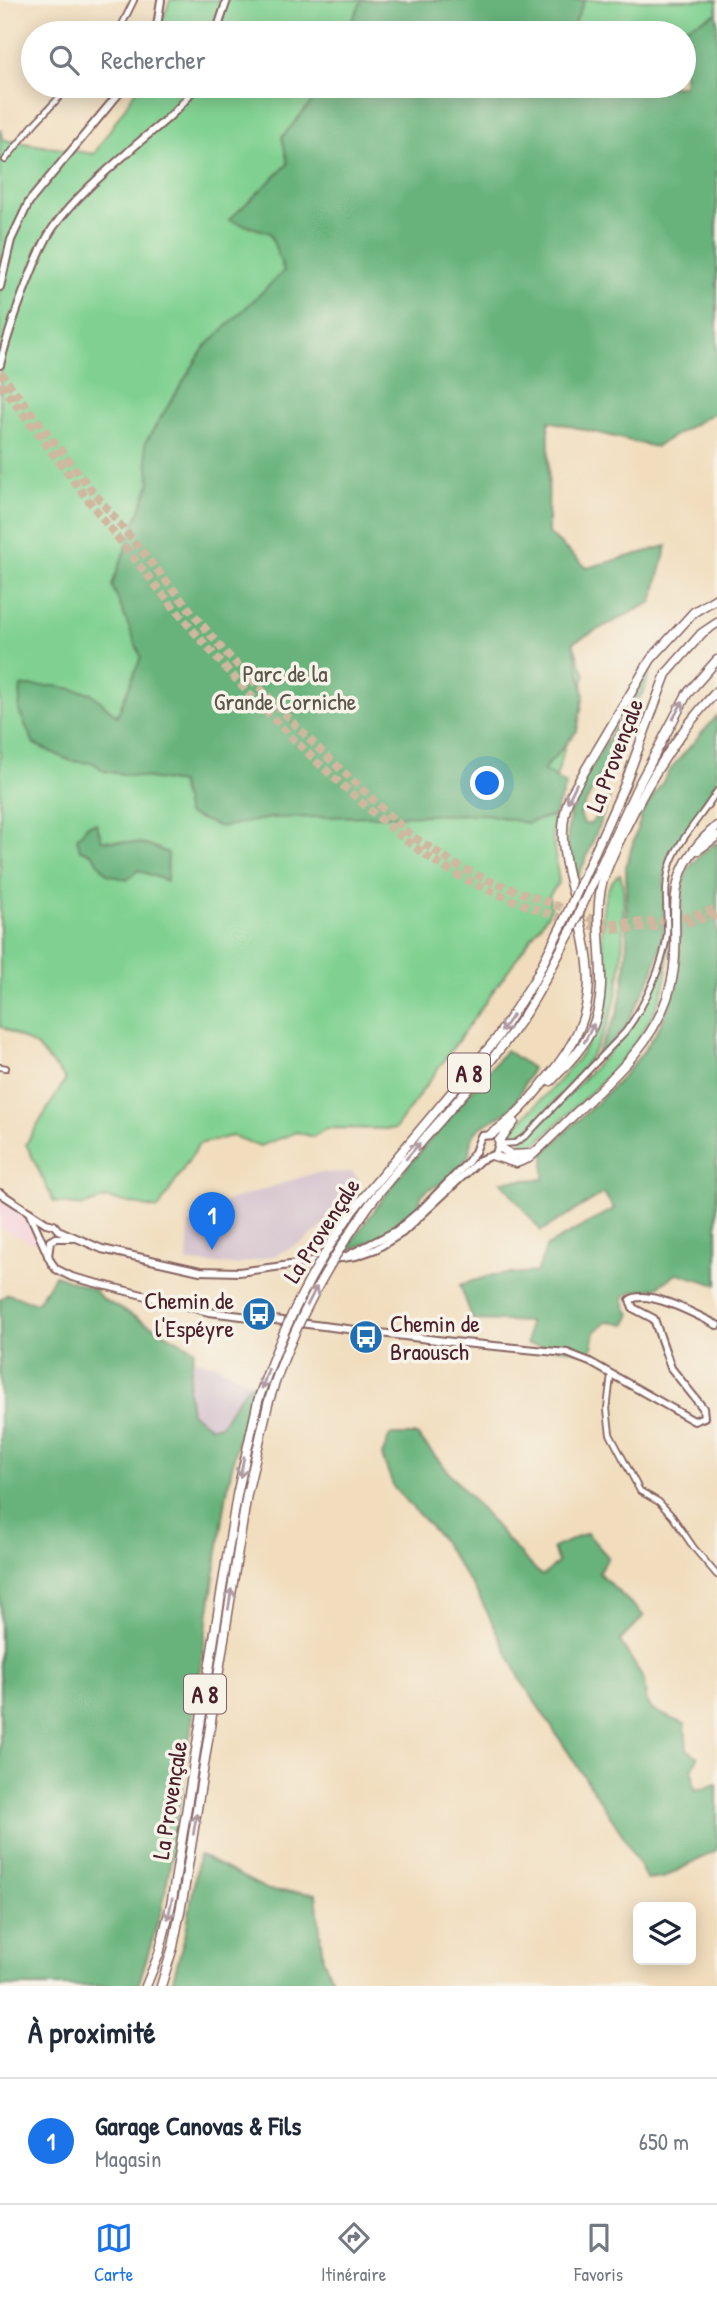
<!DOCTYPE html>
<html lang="fr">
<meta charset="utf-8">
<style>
:root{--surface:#fff;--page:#f2f2f3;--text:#1f2937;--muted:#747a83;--line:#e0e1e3;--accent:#1a73e8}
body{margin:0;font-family:"Patrick Hand",sans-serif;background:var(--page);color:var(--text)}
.controls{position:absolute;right:21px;bottom:21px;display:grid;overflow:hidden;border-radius:10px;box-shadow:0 4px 18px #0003}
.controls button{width:63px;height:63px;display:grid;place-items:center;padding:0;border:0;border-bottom:2px solid var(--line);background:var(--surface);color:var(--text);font:35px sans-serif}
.you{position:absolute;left:488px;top:784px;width:24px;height:24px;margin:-18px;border:5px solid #fff;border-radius:50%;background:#1a73e8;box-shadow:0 0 0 10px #1a73e833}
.badge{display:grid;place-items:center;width:46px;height:46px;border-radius:50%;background:var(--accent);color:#fff;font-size:23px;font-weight:700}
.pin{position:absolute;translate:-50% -58px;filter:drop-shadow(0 2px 4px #0008)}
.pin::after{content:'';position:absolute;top:37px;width:24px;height:21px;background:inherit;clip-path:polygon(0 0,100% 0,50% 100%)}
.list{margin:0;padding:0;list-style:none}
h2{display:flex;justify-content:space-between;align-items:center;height:91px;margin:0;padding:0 28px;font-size:30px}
h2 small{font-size:23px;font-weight:400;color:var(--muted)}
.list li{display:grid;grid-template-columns:46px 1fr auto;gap:21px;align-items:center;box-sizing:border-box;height:126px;padding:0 28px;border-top:2px solid var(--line)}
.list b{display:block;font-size:26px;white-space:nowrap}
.list p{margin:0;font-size:23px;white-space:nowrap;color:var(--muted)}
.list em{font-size:23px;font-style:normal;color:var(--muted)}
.icon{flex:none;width:38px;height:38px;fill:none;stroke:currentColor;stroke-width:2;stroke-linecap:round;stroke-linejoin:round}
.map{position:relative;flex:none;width:717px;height:1986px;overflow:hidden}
.search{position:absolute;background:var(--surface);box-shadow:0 4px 18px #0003;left:21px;right:21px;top:21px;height:77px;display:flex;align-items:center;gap:18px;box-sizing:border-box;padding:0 24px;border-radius:38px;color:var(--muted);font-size:26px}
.sheet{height:217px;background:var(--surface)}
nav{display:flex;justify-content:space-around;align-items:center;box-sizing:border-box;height:98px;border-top:2px solid var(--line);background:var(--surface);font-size:19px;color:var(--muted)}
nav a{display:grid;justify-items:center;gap:4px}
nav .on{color:var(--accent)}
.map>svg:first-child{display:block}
.built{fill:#f5cfda}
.industrial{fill:#d1bdcb}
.green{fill:#80d191;stroke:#65785e;stroke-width:2}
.forest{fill:#68b37b;stroke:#596953;stroke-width:2}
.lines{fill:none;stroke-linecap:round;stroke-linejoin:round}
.motorway-tunnel{stroke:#d0b7a0;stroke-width:8;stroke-dasharray:8 4;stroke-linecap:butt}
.minor-casing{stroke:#84625e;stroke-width:8}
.secondary-casing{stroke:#84625e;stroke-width:10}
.motorway-casing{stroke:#84625e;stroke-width:11}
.minor{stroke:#fff;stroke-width:4.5}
.secondary{stroke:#fff;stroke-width:6}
.motorway{stroke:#fff;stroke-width:8}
.motorway-bridge-casing{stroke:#84625e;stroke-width:11;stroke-linecap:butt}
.motorway-bridge{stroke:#fff;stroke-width:8}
.oneway{stroke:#ae9aa0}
.labels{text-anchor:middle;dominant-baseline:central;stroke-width:7;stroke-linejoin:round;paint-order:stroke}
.shield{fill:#f7f3e8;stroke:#7e5f64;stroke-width:2}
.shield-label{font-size:23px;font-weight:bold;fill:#4a1f2b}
.park-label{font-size:24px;fill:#5a544a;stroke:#f7f3e8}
.street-label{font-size:24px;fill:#4a1f2b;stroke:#f7f3e8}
.poi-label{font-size:24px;fill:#4a1f2b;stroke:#f7f3e8;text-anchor:end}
</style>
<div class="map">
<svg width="717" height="1986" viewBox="0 0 717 1986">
<rect width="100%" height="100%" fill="#f7f3e8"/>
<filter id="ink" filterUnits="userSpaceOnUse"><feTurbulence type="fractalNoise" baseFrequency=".0143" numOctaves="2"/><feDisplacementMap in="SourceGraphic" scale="14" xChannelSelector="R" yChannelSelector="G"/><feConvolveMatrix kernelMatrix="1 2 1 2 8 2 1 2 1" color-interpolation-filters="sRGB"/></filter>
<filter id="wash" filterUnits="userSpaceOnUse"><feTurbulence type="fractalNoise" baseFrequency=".00686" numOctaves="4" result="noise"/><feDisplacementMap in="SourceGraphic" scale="28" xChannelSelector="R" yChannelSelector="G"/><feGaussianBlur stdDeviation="1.57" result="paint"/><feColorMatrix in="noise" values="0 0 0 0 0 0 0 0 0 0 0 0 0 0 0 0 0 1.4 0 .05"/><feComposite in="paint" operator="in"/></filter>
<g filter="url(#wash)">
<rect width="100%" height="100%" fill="#f1ddbd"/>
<!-- built -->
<polygon class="built" points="0,1198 27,1216 34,1225 35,1244 0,1228"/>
<!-- industrial -->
<g class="industrial">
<polygon points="352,1172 360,1180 340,1212 306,1240 276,1255 236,1265 187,1262 189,1225 219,1204 314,1173"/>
<polygon points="192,1360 215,1364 251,1383 236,1401 221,1425 211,1427 191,1413 188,1389"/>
</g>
<!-- green -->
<g class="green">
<polygon points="170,0 717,0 717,403 538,415 537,547 585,675 545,817 554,816 552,835 559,882 549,896 551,910 395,1129 327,1128 313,1137 297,1132 260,1146 232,1136 199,1144 158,1209 106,1198 83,1206 54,1202 26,1144 66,1079 37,1047 0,1026 0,129 4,140 94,154 139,86 684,86 684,33 158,33"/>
<path d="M620 874C626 890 623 910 623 927 622 1012 604 1049 547 1110 536 1122 524 1140 506 1141L509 1133C543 1095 598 1052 604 999 607 968 590 893 620 874Z"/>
<path d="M668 937C668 954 668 970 664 986 645 1052 585 1096 538 1142L522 1151 507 1148 517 1144 531 1134 631 1029 660 972Z"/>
</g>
<!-- forest -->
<g class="forest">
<polygon points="362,0 585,0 570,33 346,33"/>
<polygon points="717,13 717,411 655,447 549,421 548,533 587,568 667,546 652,602 573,642 584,694 577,731 543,770 566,785 554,816 526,823 486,814 271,818 220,827 187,814 180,783 104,771 94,763 71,761 34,744 19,711 21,686 57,686 91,693 117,716 141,657 112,585 150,483 145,443 204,348 284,271 270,233 229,220 288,164 282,137 317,96 322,86 684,86 684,33 672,33"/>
<path d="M652 665 644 692 631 707 611 743 616 758 602 771 580 814 584 824H591L610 796 586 859 574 885C566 852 564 824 576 793Z"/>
<polygon points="717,716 717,785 671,854 665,872 663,935 653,973 624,1030 591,1065 617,1015 624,982 627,950 626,866 642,814 673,766"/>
<polygon points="96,823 102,840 146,844 168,853 167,881 138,870 127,880 107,874 91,853 80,850 77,838 88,825"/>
<path d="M717 842V1285L678 1273 656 1288 631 1292 623 1298 627 1310 631 1314 626 1324 606 1322 595 1332 591 1353 527 1344 529 1322 473 1320 460 1285 493 1275 537 1272 547 1246 614 1209 604 1193 541 1231 501 1181 544 1179V1153C585 1112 643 1067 666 1013 679 984 679 951 680 919 681 902 680 883 690 867 697 856 707 850 717 842Z"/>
<path d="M506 1050 532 1068C526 1081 520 1097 510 1108 491 1128 469 1121 469 1156 461 1164 451 1179 441 1184 434 1188 428 1187 422 1195 418 1200 421 1205 417 1209 398 1230 371 1243 345 1251L397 1179Z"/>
<polygon points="55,1275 93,1289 104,1300 194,1349 188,1389 191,1413 211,1427 221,1425 236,1401 251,1383 256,1385 248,1412 240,1429 228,1486 172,1853 162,1909 138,1986 0,1986 0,1299 8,1294 37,1303"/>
<polygon points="390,1435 417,1435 516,1550 542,1576 558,1563 553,1548 587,1533 608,1557 599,1573 644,1616 620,1641 644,1679 646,1699 652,1710 685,1724 687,1749 698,1757 692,1770 695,1790 717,1784 717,1850 663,1878 647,1880 624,1837 522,1682 479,1596 438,1535 394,1488 382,1456"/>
<polygon points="199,1855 268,1890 316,1894 323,1959 335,1986 171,1986 186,1932"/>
</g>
</g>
<g filter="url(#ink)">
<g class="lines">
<!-- motorway-tunnel -->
<g class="motorway-tunnel">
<polyline points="0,372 90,488 223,650 318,748 412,836 460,867 490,881 590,918 613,923 671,921 717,909"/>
<path d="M0 384C108 526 214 672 348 790 382 821 417 852 457 875 493 894 572 926 612 929 627 930 644 928 659 927"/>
<polyline points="686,923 717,915"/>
</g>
<!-- minor casing -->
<g class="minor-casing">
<g id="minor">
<polyline points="118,33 134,0"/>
<polyline points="5,160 35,123 70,86"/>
<polyline points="0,1067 6,1068"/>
<path d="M500 1144 515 1143 527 1135 625 1032C644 1007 667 959 667 928 667 908 664 888 669 869 677 840 702 817 717 791"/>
<polyline points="611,1375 607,1409 610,1434 640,1491 659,1502 672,1516 694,1548 717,1575"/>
</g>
</g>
<!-- secondary casing -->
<g class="secondary-casing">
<g id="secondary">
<polyline points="156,33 161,0"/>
<polyline points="216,33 227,0"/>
<polyline points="0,287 11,240 29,202 125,86"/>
<path d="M0 365C8 331 20 300 33 268 39 254 45 238 55 225 75 198 102 175 127 153 151 130 178 115 195 86"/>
<polyline points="0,1193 46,1223 54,1225 58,1230 102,1249 200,1271 239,1272 356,1256 376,1249 402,1233 480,1160 496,1154 499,1143"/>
<path d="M29 1212 51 1262 56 1269 72 1277 209 1312 453 1342 567 1353 590 1362 694 1421 704 1417 703 1408 671 1368 654 1319 633 1308 630 1300C648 1288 699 1316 717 1325"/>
<polyline points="48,1256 50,1241 56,1238 73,1238"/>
<polyline points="345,1257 396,1231 423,1208 468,1162 475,1152 481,1136 493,1135"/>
</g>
</g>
<!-- motorway casing -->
<g class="motorway-casing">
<g id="motorway">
<polyline points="698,850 717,836"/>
<polyline points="581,883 625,784 666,674 702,633 717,623"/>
<polyline points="582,906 636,790 687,694 717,660"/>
<path d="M551 1081C567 1064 584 1048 593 1026 611 983 592 933 601 888 605 869 615 851 623 833 648 781 677 733 717 691"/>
<path d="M491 1134C513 1121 532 1097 548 1077 605 1010 592 964 571 886 563 856 558 825 570 796L651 659 694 612 717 598"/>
<polyline points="499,1141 514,1122"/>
<polyline points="500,1147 511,1155 531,1154"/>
<path d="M494 1156 516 1163 529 1158C546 1143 562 1126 579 1110 614 1076 651 1045 667 998 691 928 648 884 717 826"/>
<path d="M370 1204C415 1145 468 1094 511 1034 535 1002 552 966 571 931"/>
<polyline points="353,1210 497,1038 535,979 564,921"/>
<polyline points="146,1986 159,1954 172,1900 237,1495 258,1401"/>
<polyline points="161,1986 173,1947 184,1891 247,1494 268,1404"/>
</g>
</g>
<!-- minor -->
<use href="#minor" class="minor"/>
<!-- secondary -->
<use href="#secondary" class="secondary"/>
<!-- motorway -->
<use href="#motorway" class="motorway"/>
<!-- motorway-bridge casing -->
<g class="motorway-bridge-casing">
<g id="motorway-bridge">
<polyline points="564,921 581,883"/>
<polyline points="571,931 582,906"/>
<path d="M258 1401C280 1332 312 1269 353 1210"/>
<path d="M268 1404C290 1331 326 1265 370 1204"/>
</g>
</g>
<!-- motorway-bridge -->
<use href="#motorway-bridge" class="motorway-bridge"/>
</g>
<!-- one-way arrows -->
<defs><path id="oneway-shaft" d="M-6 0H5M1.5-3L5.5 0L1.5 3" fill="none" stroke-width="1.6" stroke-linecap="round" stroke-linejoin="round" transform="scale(1.75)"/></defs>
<g class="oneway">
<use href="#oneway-shaft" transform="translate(678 710) rotate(-61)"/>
<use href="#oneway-shaft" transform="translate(572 793) rotate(116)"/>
<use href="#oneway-shaft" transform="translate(507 1023) rotate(125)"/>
<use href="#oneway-shaft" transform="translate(589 1033) rotate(-63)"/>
<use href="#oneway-shaft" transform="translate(413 1151) rotate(-49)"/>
<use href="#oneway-shaft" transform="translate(312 1296) rotate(-63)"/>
<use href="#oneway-shaft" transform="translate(265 1379) rotate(109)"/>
<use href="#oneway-shaft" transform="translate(242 1467) rotate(101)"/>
<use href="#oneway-shaft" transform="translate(230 1599) rotate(-81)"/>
<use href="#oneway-shaft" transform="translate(195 1824) rotate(-81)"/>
<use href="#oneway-shaft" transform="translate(170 1909) rotate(102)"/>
</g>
</g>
<!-- icons -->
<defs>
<g id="bus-disc" transform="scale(1.75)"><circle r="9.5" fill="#1f6fb2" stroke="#f7f3e8"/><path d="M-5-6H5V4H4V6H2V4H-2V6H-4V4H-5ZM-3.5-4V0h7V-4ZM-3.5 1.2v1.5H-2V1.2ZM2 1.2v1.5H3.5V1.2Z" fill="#fff"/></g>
</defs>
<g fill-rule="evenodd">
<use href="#bus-disc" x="259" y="1314"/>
<use href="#bus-disc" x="366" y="1337"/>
</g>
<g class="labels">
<!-- shield labels -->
<g class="shield">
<rect x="448" y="1053.5" width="42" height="39" rx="5"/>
<rect x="184" y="1674.5" width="42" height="39" rx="5"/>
</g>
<g class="shield-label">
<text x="469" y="1073">A 8</text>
<text x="205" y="1694">A 8</text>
</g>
<!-- park labels -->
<g class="park-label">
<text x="285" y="673">Parc de la<tspan x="285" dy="28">Grande Corniche</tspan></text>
</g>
<!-- street labels -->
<g class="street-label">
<text transform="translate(614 755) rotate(-69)">La Provençale</text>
<text transform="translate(321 1230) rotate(-57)">La Provençale</text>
<text transform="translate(169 1800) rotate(-81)">La Provençale</text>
</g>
<!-- poi labels -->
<g class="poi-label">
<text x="234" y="1300">Chemin de<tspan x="234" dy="28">l'Espéyre</tspan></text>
<text x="390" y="1323" text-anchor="start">Chemin de<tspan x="390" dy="28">Braousch</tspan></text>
</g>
</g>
</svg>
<div class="controls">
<button><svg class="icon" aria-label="layers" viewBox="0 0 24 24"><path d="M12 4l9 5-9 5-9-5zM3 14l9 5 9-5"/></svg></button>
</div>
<div class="you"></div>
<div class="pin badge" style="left:212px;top:1250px">1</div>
<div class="search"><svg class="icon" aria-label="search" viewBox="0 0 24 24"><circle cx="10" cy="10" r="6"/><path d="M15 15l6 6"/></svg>Rechercher</div>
</div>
<section class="sheet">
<h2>À proximité<small></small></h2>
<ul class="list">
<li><span class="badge">1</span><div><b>Garage Canovas &amp; Fils</b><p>Magasin</p></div><em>650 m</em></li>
</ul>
</section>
<nav>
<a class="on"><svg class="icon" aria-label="map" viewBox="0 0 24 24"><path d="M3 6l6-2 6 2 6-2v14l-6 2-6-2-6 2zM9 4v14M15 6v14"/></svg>Carte</a>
<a><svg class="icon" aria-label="directions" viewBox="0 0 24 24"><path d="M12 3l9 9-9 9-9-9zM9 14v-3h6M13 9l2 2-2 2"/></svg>Itinéraire</a>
<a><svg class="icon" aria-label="saved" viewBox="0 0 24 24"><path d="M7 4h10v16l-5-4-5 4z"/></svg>Favoris</a>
</nav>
